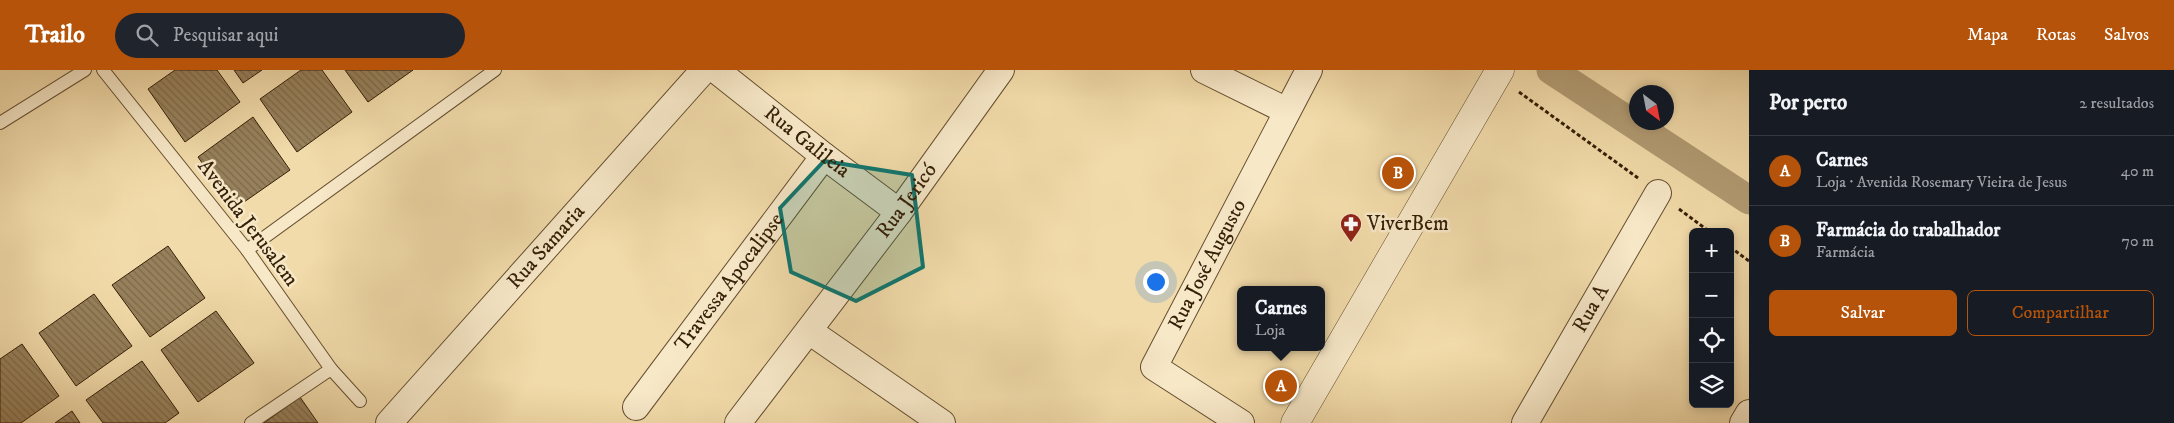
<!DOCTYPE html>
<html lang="pt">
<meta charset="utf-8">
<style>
:root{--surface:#171b24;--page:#20242c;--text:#f1f3f6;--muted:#9ea1a6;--line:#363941;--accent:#b45309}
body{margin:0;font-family:"IM FELL DW Pica",serif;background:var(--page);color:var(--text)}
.controls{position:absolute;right:15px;bottom:15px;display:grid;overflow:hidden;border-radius:8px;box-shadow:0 2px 8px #0003}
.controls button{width:45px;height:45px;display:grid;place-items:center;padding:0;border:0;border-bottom:1px solid var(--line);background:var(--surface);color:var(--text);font:25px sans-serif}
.compass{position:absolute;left:1629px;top:15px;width:45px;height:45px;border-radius:50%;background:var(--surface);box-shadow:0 2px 8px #0003;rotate:148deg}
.you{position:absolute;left:1155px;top:211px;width:18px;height:18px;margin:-12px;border:4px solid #fff;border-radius:50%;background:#1a73e8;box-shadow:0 0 0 8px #1a73e833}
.badge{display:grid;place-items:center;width:32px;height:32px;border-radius:50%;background:var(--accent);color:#fff;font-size:16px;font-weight:700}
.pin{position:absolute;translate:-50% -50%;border:2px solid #fff;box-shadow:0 1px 5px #0006}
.popup{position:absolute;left:1237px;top:216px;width:88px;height:65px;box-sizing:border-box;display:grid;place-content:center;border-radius:8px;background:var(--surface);filter:drop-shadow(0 1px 4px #0005);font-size:16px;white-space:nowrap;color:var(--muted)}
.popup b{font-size:19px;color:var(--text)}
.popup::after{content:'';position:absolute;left:50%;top:100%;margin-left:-10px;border:10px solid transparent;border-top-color:var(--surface)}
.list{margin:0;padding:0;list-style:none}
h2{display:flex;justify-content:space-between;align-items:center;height:65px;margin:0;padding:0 20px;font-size:21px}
h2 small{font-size:16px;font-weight:400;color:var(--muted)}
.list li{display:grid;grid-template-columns:32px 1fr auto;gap:15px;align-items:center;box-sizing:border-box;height:70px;padding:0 20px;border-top:1px solid var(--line)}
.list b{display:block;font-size:19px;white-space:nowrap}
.list p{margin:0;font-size:16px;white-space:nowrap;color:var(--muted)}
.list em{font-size:16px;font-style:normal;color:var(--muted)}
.actions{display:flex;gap:10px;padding:15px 20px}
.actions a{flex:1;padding:11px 0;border:1px solid var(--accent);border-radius:8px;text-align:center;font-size:18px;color:var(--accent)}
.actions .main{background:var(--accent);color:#fff}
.icon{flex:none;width:28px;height:28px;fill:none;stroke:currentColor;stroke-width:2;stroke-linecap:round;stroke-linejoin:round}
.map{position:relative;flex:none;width:1749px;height:353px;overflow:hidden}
header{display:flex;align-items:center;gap:30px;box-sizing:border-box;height:70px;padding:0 25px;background:var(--accent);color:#fff}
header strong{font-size:24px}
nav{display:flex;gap:28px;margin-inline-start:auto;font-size:18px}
.search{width:350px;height:45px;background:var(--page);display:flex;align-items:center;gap:12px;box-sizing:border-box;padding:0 18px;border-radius:28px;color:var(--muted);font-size:19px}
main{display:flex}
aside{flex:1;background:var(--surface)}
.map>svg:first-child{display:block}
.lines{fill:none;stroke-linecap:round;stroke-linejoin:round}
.canal{stroke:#b19b73;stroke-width:29}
.building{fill:url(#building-back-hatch);stroke:#341f07}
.service-casing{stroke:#644e30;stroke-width:14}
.minor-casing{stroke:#644e30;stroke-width:28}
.tertiary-casing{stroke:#644e30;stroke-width:29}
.path{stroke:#341f07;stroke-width:3;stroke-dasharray:4 2.5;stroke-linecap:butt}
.service{stroke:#f7e8c8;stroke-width:12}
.minor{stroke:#f7e8c8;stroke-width:26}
.tertiary{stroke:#f7e8c8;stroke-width:28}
.marked{fill:#0f766e;fill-opacity:0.2;stroke:#0f766e;stroke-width:4;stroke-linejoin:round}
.labels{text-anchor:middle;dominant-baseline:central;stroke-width:5;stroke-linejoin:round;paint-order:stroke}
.street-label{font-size:21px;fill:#341f07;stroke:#f7e8c8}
.poi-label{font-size:21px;fill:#341f07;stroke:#f7e8c8;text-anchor:start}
</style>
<header>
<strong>Trailo</strong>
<div class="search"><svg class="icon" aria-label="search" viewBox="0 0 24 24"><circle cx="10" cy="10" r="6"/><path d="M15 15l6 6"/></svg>Pesquisar aqui</div>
<nav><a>Mapa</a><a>Rotas</a><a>Salvos</a></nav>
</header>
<main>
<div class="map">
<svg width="1749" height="353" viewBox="0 0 1749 353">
<defs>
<pattern id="building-back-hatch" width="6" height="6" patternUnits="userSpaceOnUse" patternTransform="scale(1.25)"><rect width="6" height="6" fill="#97815c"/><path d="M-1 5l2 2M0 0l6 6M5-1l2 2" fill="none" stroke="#7c694a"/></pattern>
</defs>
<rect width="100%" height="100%" fill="#f2dbaa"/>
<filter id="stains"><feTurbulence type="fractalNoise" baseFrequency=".004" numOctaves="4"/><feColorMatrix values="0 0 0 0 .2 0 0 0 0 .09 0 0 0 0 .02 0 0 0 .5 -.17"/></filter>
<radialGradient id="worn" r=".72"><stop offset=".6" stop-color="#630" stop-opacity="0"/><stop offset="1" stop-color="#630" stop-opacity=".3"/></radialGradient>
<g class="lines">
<!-- canal -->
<polyline class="canal" points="1551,0 1749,130"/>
</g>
<!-- building -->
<g class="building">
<polygon points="175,0 217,0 240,32 185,72 148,19"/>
<polygon points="234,0 262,0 243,13"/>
<polygon points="301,0 322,0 352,42 297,82 260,29"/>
<polygon points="345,0 413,0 368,32"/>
<polygon points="253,47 290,100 234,139 198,87"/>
<polygon points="168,176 205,228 150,267 112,215"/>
<polygon points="94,224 132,276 76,316 39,263"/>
<polygon points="216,241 254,293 198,332 161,280"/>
<polygon points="22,274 59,326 21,353 0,353 0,289"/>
<polygon points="142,291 179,343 165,353 103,353 86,330"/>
<polygon points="300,327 318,353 264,353"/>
<polygon points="72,341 80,353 55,353"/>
</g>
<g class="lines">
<!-- service casing -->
<g class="service-casing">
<g id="service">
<polyline points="103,0 247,180 331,299 360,331"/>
<polyline points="0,53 85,0"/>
<polyline points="247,180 495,0"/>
<polyline points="251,353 331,299"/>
</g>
</g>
<!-- minor casing -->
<g class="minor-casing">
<g id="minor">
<path id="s1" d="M716 0 824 86 899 142"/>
<polyline points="1204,0 1287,41"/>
<polyline points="809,261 942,353"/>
<path id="s2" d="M636 337 824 86"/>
<path id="s3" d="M389 353 704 0"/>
<path id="s4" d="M738 353 899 142 1001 0"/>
<path id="s5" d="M1241 353 1154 297 1309 0"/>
<path id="s6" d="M1525 353 1658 123"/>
<polyline points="1743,353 1749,343"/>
</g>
</g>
<!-- tertiary casing -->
<g class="tertiary-casing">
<polyline id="tertiary" points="1295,353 1500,0"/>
</g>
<!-- path -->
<g class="path">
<polyline points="1519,22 1638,108"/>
<polyline points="1679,139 1710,162"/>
<polyline points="1730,177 1749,191"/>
</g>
<!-- service -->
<use href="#service" class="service"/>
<!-- minor -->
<use href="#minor" class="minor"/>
<!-- tertiary -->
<use href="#tertiary" class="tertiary"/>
</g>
<!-- marked area -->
<path class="marked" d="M824 91 912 105 923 197 856 231 791 202 780 138Z"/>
<!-- icons -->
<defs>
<g id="pharmacy-pin" transform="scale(1.125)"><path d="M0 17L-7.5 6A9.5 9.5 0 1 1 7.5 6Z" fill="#8f2418" stroke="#f7e8c8"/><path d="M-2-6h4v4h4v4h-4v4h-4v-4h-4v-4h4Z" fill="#fff"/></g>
</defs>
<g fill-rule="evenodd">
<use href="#pharmacy-pin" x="1351" y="154"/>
</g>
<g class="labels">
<!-- street labels -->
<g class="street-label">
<text stroke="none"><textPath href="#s1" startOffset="116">Rua Galileia</textPath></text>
<text stroke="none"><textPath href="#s4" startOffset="279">Rua Jericó</textPath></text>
<text transform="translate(248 153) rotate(53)">Avenida Jerusalem</text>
<text stroke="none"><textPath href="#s3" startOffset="236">Rua Samaria</textPath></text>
<text stroke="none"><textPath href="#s5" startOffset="219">Rua José Augusto</textPath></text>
<text stroke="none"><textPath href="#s2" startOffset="156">Travessa Apocalipse</textPath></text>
<text stroke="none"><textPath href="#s6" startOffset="132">Rua A</textPath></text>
</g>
<!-- poi labels -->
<g class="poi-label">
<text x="1367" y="154">ViverBem</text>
</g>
</g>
<rect width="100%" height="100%" filter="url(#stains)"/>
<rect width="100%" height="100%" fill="url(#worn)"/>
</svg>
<div class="controls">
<button>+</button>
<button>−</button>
<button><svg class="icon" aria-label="locate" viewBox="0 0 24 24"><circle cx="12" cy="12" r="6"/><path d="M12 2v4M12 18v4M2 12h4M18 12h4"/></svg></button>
<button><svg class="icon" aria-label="layers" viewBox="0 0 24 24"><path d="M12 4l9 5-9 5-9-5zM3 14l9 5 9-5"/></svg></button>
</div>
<svg class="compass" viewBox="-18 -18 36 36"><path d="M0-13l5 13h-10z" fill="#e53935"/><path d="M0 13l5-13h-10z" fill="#9ea1a6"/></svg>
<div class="you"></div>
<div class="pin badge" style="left:1281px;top:316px">A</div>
<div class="popup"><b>Carnes</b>Loja</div>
<div class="pin badge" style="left:1398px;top:103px">B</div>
</div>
<aside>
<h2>Por perto<small>2 resultados</small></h2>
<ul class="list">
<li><span class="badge">A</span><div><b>Carnes</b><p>Loja · Avenida Rosemary Vieira de Jesus</p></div><em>40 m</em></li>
<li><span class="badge">B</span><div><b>Farmácia do trabalhador</b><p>Farmácia</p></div><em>70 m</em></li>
</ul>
<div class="actions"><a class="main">Salvar</a><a>Compartilhar</a></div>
</aside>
</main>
